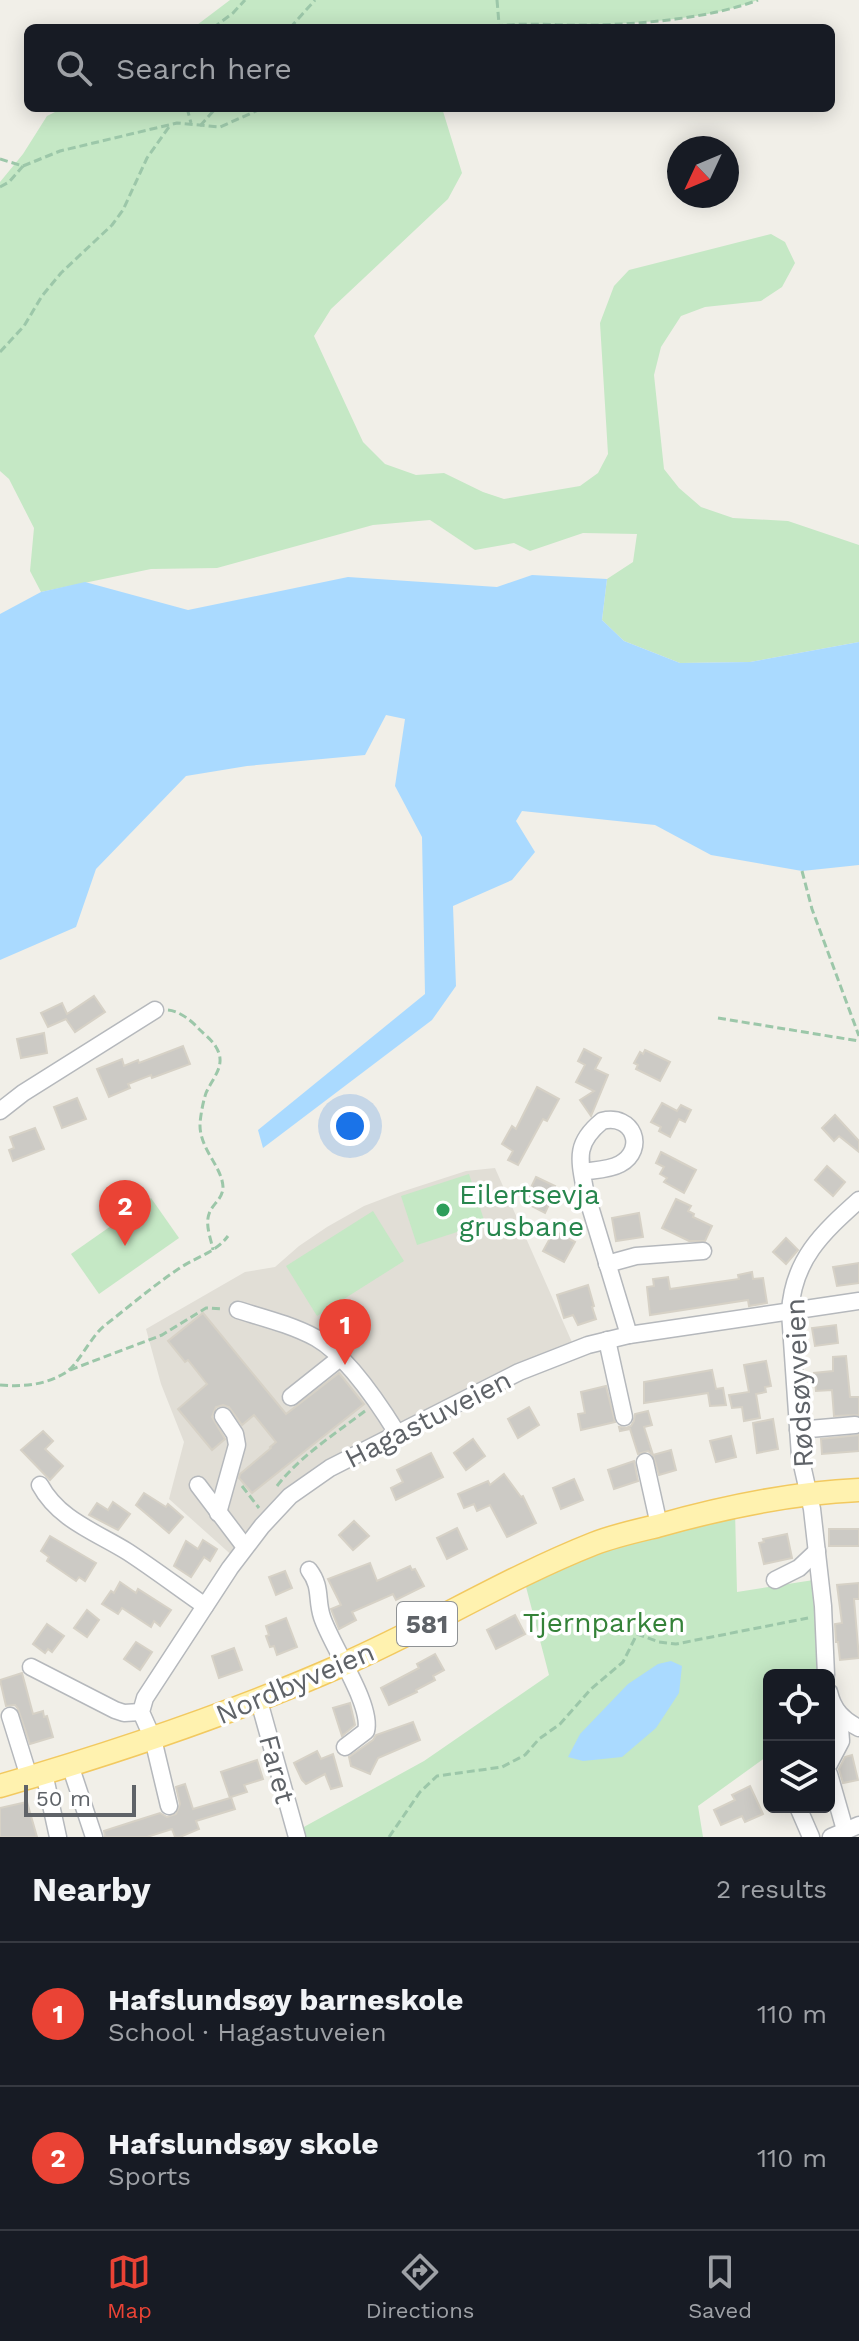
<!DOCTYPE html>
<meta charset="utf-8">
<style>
:root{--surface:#171b24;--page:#20242c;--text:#f1f3f6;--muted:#9ea1a6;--line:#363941;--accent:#ea4335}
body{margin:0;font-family:"Work Sans",sans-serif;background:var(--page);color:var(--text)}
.controls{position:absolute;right:24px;bottom:24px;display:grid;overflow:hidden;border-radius:12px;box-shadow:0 4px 20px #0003}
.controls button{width:72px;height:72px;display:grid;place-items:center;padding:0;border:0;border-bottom:2px solid var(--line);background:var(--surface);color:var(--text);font:40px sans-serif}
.compass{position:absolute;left:667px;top:136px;width:72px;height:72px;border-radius:50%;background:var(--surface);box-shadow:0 4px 20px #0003;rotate:226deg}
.scale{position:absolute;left:24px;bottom:20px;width:112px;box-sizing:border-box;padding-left:8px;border:4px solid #5f6368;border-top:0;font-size:22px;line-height:28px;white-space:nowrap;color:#5f6368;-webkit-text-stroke:6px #fff;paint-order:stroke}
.you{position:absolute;left:350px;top:1126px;width:28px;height:28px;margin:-20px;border:6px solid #fff;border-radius:50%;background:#1a73e8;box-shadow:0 0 0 12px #1a73e833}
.badge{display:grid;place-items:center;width:52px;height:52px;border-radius:50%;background:var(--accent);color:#fff;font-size:26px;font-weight:700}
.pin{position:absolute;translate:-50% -66px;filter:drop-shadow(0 2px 4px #0008)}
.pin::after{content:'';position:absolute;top:42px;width:28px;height:24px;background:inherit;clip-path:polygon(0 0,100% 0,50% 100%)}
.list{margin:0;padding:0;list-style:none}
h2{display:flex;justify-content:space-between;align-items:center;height:104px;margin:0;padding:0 32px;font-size:34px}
h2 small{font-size:26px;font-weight:400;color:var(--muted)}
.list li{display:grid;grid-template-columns:52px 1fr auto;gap:24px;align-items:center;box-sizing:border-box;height:144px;padding:0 32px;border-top:2px solid var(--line)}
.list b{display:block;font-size:30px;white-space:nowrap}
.list p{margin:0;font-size:26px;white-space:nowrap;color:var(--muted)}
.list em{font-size:26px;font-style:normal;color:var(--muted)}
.icon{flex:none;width:44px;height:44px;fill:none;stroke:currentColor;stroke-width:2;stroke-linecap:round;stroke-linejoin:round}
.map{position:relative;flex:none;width:859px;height:1837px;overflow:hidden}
.search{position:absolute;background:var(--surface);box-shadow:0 4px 20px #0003;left:24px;right:24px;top:24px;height:88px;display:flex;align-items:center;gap:20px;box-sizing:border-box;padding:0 28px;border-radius:12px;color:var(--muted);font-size:30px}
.sheet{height:392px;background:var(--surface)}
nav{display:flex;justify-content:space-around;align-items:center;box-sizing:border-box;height:112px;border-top:2px solid var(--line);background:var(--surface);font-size:22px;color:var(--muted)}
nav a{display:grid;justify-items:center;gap:4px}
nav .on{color:var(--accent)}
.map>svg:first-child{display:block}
.education{fill:#e1ded6}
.green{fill:#c5e8c5}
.water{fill:#aadaff}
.building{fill:#cccac5;stroke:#d6d1c6;stroke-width:2}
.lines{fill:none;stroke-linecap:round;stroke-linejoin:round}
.minor-casing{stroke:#b5b8bc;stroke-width:19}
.major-casing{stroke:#f2c960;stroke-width:25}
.path{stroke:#9cc7a9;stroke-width:3;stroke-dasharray:8 4;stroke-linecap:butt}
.minor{stroke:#fff;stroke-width:16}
.major{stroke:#fff2af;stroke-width:22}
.leisure-dot{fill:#2e9e5b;stroke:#fff;stroke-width:3}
.labels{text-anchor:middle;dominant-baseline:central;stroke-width:7;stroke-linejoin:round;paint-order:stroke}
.shield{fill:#fff;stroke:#8f9295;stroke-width:2}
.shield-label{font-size:26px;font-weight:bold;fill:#5f6368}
.leisure-label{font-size:28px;fill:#27864d;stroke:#fff;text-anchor:start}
.street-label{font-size:28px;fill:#5f6368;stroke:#fff}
.park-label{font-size:28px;fill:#348238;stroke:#fff}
</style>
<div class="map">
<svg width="859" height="1837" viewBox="0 0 859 1837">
<rect width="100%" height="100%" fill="#f1efe8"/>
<!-- education -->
<polygon class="education" points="495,1168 575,1349 330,1468 236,1559 169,1499 184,1442 161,1384 146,1329 245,1272 275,1267 299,1246 327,1227 364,1206 398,1193 466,1171"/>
<!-- green -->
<g class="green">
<path d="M230 0H758C684 28 579 25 499 25L491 28H193Z"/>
<polygon points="63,108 442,108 462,173 448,199 331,309 314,336 363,442 385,464 416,475 444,473 483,492 504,499 580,486 598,473 608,454 600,323 614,286 629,270 771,234 785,242 795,263 782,287 761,301 705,307 681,316 661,347 654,375 664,469 679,488 701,507 733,518 788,521 859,545 859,642 750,662 680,663 624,641 602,620 607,579 633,562 637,534 583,533 530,551 514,543 475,550 430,520 373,525 217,568 151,569 41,592 30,571 34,528 9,479 0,471 0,182 23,154 47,116"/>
<polygon points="469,1174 485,1223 417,1245 401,1196"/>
<polygon points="151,1198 179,1238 99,1294 71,1254"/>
<polygon points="373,1211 404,1261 317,1316 286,1266"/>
<polygon points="735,1510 737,1592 820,1579 826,1675 769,1675 769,1755 698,1806 703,1837 306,1837 302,1828 424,1761 549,1675 525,1583 609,1548"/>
</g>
<!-- water -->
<g class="water">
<polygon points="532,575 607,579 602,620 624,641 680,663 750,662 859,642 859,865 802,871 711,855 655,825 522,811 516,821 535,852 512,880 453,906 456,986 432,1020 263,1148 258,1130 425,994 422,837 395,786 405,719 386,715 365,755 247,766 186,776 96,869 76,927 0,960 0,614 41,592 85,582 188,610 348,577 497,587"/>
<polygon points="671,1661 682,1666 679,1693 656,1728 622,1757 583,1761 568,1757 580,1734 628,1684 658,1664"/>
</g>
<!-- building -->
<g class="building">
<polygon points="94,996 105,1012 75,1032 66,1019 48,1027 41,1013 62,1003 67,1014"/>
<polygon points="44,1033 47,1053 21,1058 17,1039"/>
<polygon points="183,1046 190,1064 152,1078 151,1075 128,1084 130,1088 109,1097 97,1069 122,1059 124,1066 138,1060 139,1063"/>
<polygon points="584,1049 601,1058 595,1069 608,1075 591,1116 580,1100 594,1091 576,1082 585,1065 578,1061"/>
<polygon points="645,1050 670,1062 660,1081 636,1069 638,1065 634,1063 640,1052 643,1054"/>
<polygon points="537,1087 559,1099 547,1121 543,1119 518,1165 508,1160 513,1151 502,1144 512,1126 516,1129"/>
<polygon points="77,1098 86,1119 62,1128 54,1107"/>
<polygon points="662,1103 677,1111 681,1105 691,1110 685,1122 679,1119 670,1137 659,1131 661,1127 651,1122"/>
<polygon points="835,1115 859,1141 859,1152 839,1136 834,1141 822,1128"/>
<polygon points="35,1128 44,1149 13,1161 9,1150 14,1148 10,1137"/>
<polygon points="661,1152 696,1170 684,1193 664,1182 667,1178 660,1174 664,1167 656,1163"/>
<polygon points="827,1166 845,1182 833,1196 815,1180"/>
<polygon points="536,1177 555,1186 550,1197 552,1198 545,1213 524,1202"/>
<polygon points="676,1199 691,1206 688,1211 694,1214 693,1217 712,1226 705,1241 689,1241 662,1228"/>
<polygon points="639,1213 643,1237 616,1241 612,1218"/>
<polygon points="554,1231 575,1242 564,1262 543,1251"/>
<polygon points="786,1238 798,1250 786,1264 773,1252"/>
<polygon points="859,1263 859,1283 837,1286 833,1267"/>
<polygon points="752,1272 753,1279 763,1278 767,1303 749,1306 748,1300 650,1315 647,1287 654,1286 653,1279 668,1277 670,1289 739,1279 738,1275"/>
<polygon points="588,1285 594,1306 592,1307 596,1319 578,1325 573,1315 564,1318 557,1295"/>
<polygon points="203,1313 286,1414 339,1373 364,1404 252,1493 239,1478 240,1474 271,1448 270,1447 276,1442 254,1415 242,1425 229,1407 223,1405 216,1407 212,1417 225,1439 212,1450 178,1409 207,1384 188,1360 185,1362 168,1341"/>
<polygon points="836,1325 838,1343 815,1346 812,1328"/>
<polygon points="846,1356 850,1397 859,1397 859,1415 834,1416 832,1390 816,1391 814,1373 833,1371 833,1357"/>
<polygon points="766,1361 771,1386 765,1387 766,1392 756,1394 760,1418 744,1421 742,1407 732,1408 729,1395 749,1392 744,1365"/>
<polygon points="712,1370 716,1389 723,1388 726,1405 710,1406 708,1393 644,1403 644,1382"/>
<polygon points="606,1386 615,1422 581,1430 578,1414 585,1413 581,1392"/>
<polygon points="529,1407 539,1425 518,1438 508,1419"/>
<polygon points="648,1411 652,1425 644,1427 653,1455 648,1451 638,1454 630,1429 620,1431 619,1427 626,1428 631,1426 634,1421 635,1414"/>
<polygon points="773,1419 778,1449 757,1453 753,1423"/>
<polygon points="43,1431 53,1441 45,1449 63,1466 50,1480 21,1450"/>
<polygon points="859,1435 859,1451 822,1454 821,1439"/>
<polygon points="731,1436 736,1457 716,1462 710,1441"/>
<polygon points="473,1439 485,1456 466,1470 454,1453"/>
<polygon points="671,1450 676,1470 659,1475 653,1455"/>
<polygon points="431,1453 443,1477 396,1500 391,1488 403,1482 397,1470"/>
<polygon points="634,1461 638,1481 614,1489 608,1470"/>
<polygon points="504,1474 521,1497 523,1496 536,1523 507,1537 490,1505 477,1511 474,1504 464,1508 458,1494 488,1481 490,1485"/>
<polygon points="574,1479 583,1500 561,1509 553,1488"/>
<polygon points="144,1493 166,1507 168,1504 183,1517 169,1533 136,1505"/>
<polygon points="113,1502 130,1514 118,1530 89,1515 97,1503 108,1510"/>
<polygon points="354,1521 369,1536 353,1550 339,1535"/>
<polygon points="457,1528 467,1549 447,1559 437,1538"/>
<rect x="829" y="1529" width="30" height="17"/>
<polygon points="787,1534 792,1558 764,1564 759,1543 764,1542 763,1539"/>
<polygon points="50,1536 96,1563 85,1581 79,1577 76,1581 47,1561 49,1557 41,1551"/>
<polygon points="203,1540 217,1549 210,1561 204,1557 191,1577 174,1566 186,1541 198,1549"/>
<polygon points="370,1563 377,1581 410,1566 412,1570 415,1569 424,1586 396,1600 393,1594 352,1612 356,1620 339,1629 331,1609 341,1605 328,1579"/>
<polygon points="285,1571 292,1588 276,1595 269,1577"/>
<polygon points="120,1582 136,1593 138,1589 171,1610 160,1626 154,1621 151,1627 122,1608 118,1614 102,1604 111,1591 114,1593"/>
<polygon points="859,1583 859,1599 854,1599 859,1658 840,1660 838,1642 836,1642 835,1624 842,1623 837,1585"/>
<polygon points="87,1610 99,1620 87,1637 74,1628"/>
<polygon points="515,1615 525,1634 496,1649 487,1630"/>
<polygon points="286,1618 297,1647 277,1655 274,1646 270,1647 266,1636 269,1635 266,1626"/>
<polygon points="47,1624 64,1636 52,1652 48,1649 45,1653 33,1644"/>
<polygon points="136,1642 152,1652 140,1670 124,1659"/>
<polygon points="234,1648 242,1670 219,1678 212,1656"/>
<polygon points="435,1654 444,1670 433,1676 435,1680 416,1690 417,1692 389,1705 381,1688 419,1668 417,1664"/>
<polygon points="22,1673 33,1714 43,1711 44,1717 47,1716 53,1737 30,1744 18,1709 15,1705 6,1706 0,1680"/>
<polygon points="350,1703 355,1725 342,1736 333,1708"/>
<polygon points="413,1722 420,1740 378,1758 370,1774 351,1766 349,1757 373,1740 376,1735"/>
<polygon points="317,1751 321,1759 333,1754 342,1786 331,1789 325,1774 306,1784 302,1780 294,1763"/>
<polygon points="852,1755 858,1780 843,1783 839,1769 845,1757"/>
<polygon points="257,1760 263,1779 244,1785 247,1792 231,1797 235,1809 196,1821 199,1829 180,1837 175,1837 172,1829 147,1837 105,1837 104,1831 135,1821 160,1813 167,1817 176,1814 180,1804 176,1787 185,1784 193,1809 230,1798 221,1772"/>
<polygon points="750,1786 763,1814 745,1822 742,1816 721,1825 714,1810 735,1800 732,1795"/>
<polygon points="27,1802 37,1837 0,1837 0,1808"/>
</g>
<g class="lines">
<!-- minor casing -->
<g class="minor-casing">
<g id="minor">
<polyline points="0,1111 23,1093 155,1010"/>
<path d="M582 1172C594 1170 609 1170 620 1164 647 1149 633 1113 602 1121 575 1143 579 1158 585 1190L629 1335"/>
<polyline points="607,1264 636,1256 703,1251"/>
<path d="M238 1310C264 1318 292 1325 316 1338 346 1355 379 1404 397 1433"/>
<polyline points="607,1340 624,1417"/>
<polyline points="291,1397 340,1358"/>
<polyline points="798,1430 855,1425"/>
<polyline points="645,1462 659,1525"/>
<path d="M40 1485C59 1520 96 1532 128 1552 154 1569 179 1588 205 1606"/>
<polyline points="198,1485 245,1547"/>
<polyline points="218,1513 237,1445 235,1434 223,1416"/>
<path d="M309 1570C322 1587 316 1599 322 1617 331 1645 373 1705 366 1731L345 1747"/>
<polyline points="775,1580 799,1568 817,1551"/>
<polyline points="31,1667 115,1710 124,1713 141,1712"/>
<path d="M826 1675 823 1606 812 1509 800 1456 790 1312C793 1260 822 1233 859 1200"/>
<path d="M829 1692C833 1710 843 1720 859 1728"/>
<polyline points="259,1701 297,1837"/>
<polyline points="10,1716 29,1777"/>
<polyline points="829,1764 841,1741 839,1714"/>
<polyline points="70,1765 94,1837"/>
<polyline points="44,1773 58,1837"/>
<polyline points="829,1774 845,1830"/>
<polyline points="169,1806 153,1739 141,1712 145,1698 230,1568 262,1526 290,1496 330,1468 519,1372 588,1345 629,1335 859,1301"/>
<polyline points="798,1807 811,1837"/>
<polyline points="831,1837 859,1825"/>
</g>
</g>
<!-- major casing -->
<g class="major-casing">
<path id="major" d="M0 1786C117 1752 231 1714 342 1665 427 1628 507 1578 593 1544 613 1536 636 1531 657 1526 724 1507 790 1493 859 1490"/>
</g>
<!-- path -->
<g class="path">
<polyline points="497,0 499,24"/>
<polyline points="213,28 233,13 245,0"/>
<polyline points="290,28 315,0"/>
<path d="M483 28C519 21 557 26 594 25 644 24 711 18 758 0"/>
<polyline points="187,108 191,123"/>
<polyline points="200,126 216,108"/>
<polyline points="0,159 23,166 60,151 177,123 220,127 263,108"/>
<polyline points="0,187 9,182 23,166"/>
<polyline points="0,352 24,326 42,296 61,273 112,225 123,210 147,158 171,124"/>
<polyline points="802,871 812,909 859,1036"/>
<path d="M168 1010C179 1011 191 1020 199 1029 204 1034 212 1040 216 1047 227 1065 213 1077 206 1093 203 1102 201 1113 200 1123 199 1149 222 1166 223 1187 223 1199 212 1204 209 1214 205 1225 211 1239 213 1250"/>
<polyline points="718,1018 859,1041"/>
<polyline points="70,1370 162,1335 206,1308 223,1309"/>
<path d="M0 1385C23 1387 45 1385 65 1373 79 1364 89 1339 104 1326 130 1306 155 1284 183 1266 199 1256 216 1252 228 1236"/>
<polyline points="242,1486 259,1508"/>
<path d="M277 1486C300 1456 335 1434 365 1411"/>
<polyline points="389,1837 420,1792 437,1776 502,1767 525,1755 539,1739 560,1724 591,1689 623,1662 637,1634 659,1642 676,1644 808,1618"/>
</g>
<!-- minor -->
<use href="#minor" class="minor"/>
<!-- major -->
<use href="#major" class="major"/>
</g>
<!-- markers -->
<circle class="leisure-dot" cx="443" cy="1210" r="8"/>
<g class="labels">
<!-- shield labels -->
<rect class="shield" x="397" y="1602" width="60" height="44" rx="6"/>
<g class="shield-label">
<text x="427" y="1624">581</text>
</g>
<!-- leisure labels -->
<g class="leisure-label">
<text x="459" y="1194">Eilertsevja<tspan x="459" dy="32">grusbane</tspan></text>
</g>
<!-- street labels -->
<g class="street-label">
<text transform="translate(799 1383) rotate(-93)">Rødsøyveien</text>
<text transform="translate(428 1419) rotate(-27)">Hagastuveien</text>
<text transform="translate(295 1683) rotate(-23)">Nordbyveien</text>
<text transform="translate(277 1769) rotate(75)">Faret</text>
</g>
<!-- park labels -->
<g class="park-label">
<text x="604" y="1622">Tjernparken</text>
</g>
</g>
</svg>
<div class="controls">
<button><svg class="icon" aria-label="locate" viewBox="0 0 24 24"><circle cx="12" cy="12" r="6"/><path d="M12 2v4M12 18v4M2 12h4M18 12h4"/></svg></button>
<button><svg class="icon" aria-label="layers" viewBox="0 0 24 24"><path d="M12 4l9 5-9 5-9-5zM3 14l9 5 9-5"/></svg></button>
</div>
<svg class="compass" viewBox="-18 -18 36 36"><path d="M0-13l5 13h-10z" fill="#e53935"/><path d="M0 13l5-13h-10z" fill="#9ea1a6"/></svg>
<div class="scale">50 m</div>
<div class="you"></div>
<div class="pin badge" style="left:345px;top:1365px">1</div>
<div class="pin badge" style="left:125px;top:1246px">2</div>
<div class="search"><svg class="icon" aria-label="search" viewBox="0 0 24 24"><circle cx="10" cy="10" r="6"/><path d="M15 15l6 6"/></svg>Search here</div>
</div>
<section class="sheet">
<h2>Nearby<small>2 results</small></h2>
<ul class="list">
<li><span class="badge">1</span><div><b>Hafslundsøy barneskole</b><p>School · Hagastuveien</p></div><em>110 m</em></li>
<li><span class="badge">2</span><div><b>Hafslundsøy skole</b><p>Sports</p></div><em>110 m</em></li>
</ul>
</section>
<nav>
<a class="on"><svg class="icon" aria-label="map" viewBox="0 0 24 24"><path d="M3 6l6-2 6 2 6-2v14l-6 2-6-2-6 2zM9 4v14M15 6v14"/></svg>Map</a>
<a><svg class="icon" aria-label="directions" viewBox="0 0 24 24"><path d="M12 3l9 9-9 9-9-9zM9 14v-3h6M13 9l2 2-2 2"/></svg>Directions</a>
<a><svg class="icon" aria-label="saved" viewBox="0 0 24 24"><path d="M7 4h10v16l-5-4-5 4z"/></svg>Saved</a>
</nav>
